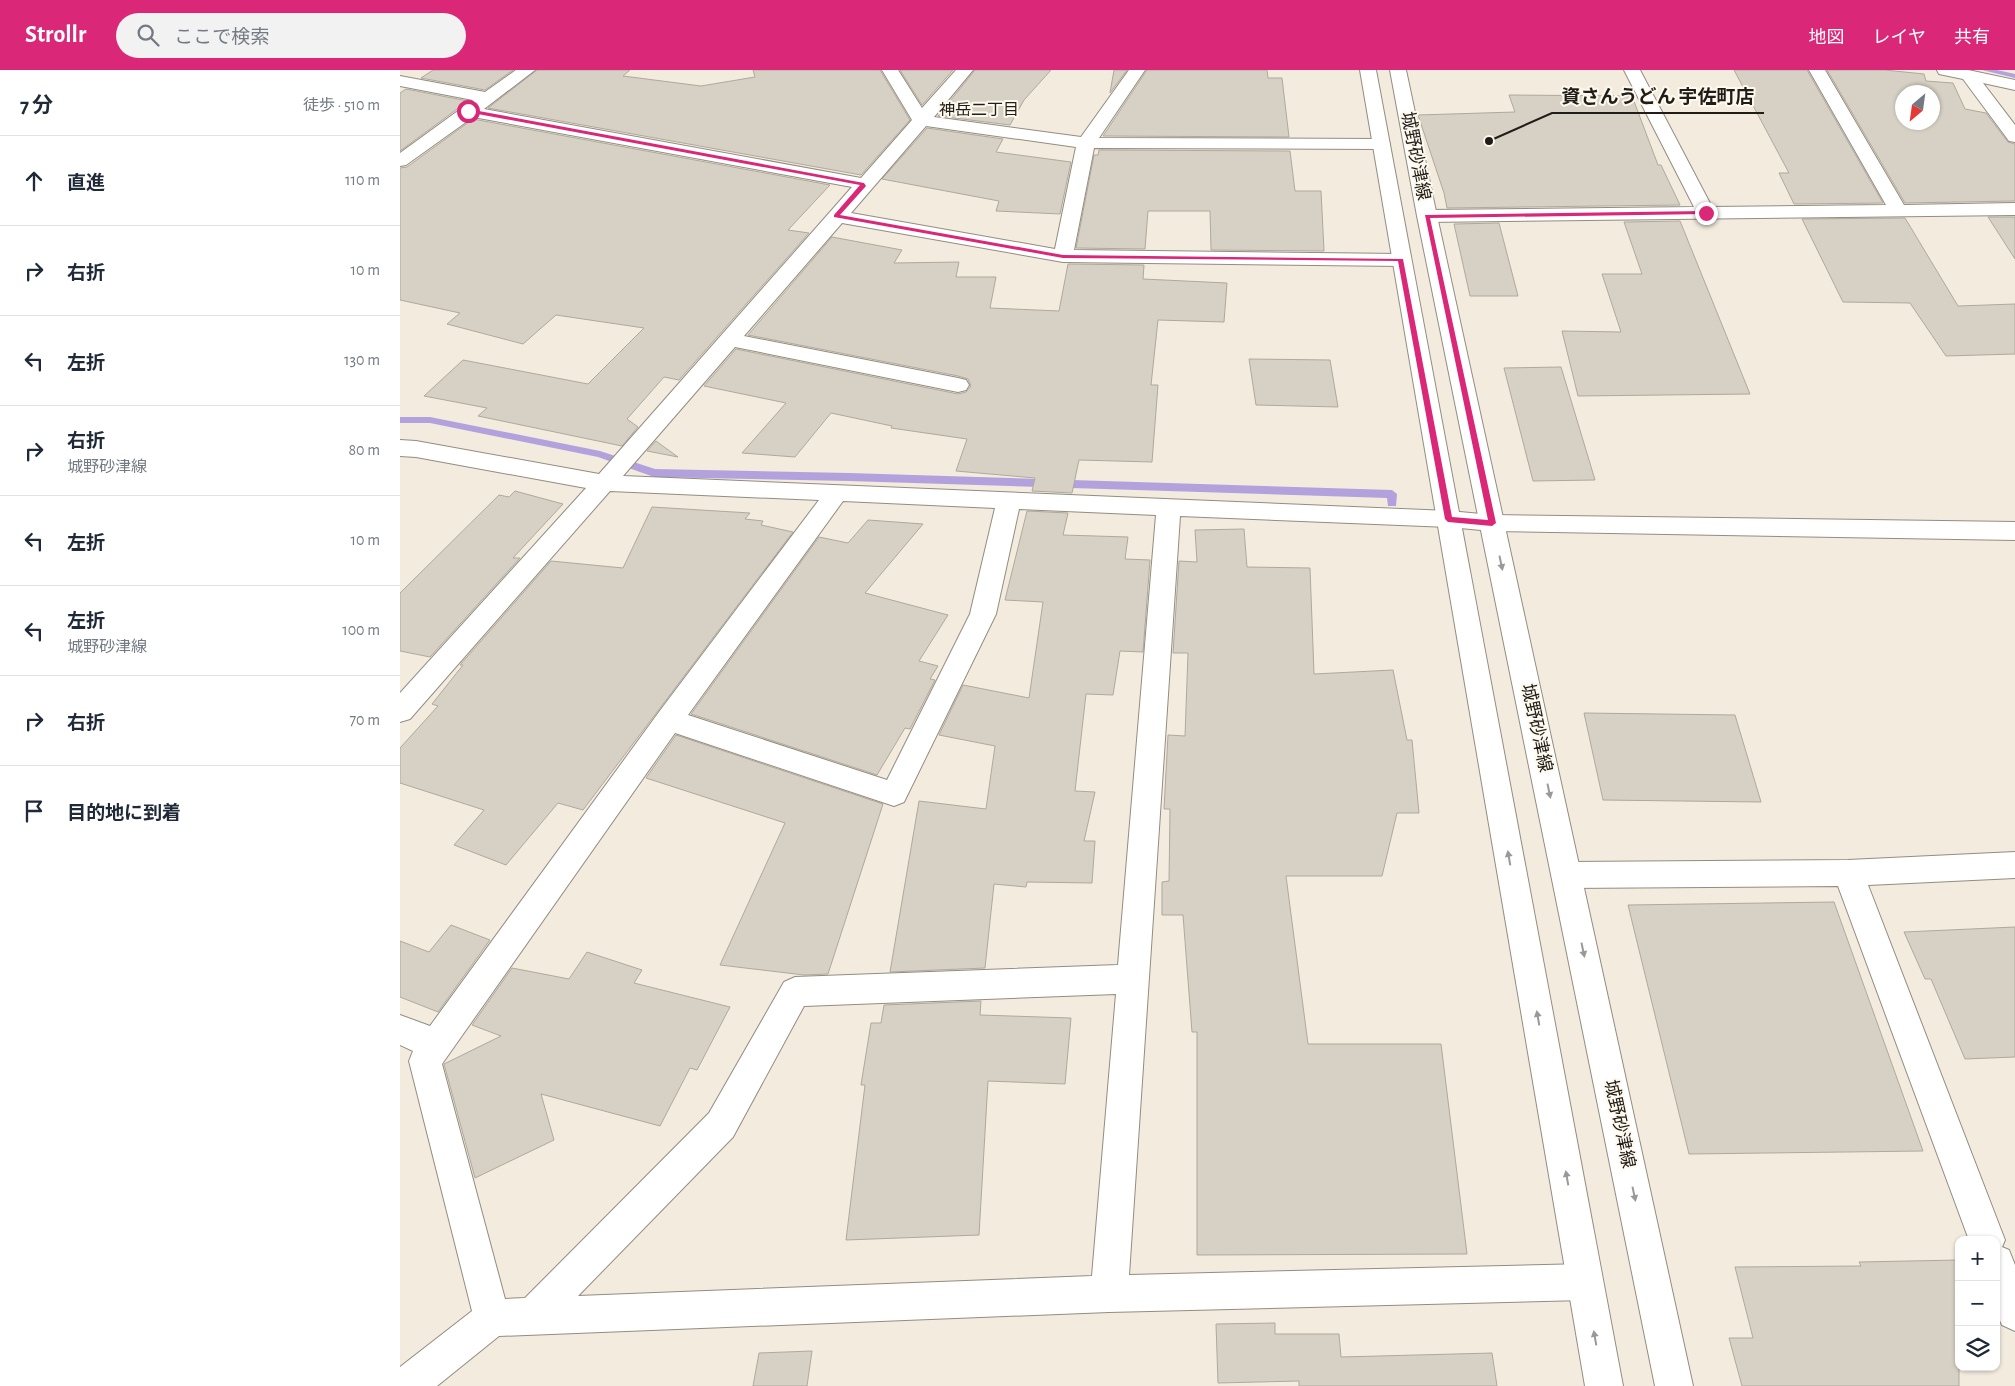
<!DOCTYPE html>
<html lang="ja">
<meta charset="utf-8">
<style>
:root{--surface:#fff;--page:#f2f2f3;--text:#1f2937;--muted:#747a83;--line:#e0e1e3;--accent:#db2777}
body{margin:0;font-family:"Alegreya Sans","Noto Sans JP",sans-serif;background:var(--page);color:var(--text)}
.controls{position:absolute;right:15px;bottom:15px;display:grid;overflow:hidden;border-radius:10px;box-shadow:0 1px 4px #0004}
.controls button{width:45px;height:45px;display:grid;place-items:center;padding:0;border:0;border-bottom:1px solid var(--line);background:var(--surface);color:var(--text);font:25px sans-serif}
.compass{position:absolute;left:1495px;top:15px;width:45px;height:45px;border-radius:50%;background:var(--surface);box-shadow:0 1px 4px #0004;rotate:209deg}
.stop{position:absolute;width:15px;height:15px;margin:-11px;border:4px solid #db2777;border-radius:50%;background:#fff}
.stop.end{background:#db2777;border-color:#fff;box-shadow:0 1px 5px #0008}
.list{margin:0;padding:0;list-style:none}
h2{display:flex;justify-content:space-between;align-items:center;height:65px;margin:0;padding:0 20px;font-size:21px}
h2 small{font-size:16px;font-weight:400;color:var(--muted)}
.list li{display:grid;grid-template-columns:32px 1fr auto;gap:15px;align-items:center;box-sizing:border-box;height:90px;padding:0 20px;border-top:1px solid var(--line)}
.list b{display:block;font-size:19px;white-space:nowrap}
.list p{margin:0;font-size:16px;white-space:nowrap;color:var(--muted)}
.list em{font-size:16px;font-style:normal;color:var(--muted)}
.icon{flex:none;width:28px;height:28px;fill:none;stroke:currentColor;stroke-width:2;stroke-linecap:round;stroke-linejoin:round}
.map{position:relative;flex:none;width:1615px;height:1316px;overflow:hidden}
header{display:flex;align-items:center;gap:30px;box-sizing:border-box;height:70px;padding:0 25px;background:var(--accent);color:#fff}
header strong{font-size:24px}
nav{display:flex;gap:28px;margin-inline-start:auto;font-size:18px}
.search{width:350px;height:45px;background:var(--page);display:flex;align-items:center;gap:12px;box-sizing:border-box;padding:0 18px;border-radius:28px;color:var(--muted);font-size:19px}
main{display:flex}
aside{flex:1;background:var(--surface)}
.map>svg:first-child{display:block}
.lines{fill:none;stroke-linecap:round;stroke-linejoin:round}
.stream{fill:#b2a1dd;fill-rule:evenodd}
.building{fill:#d7d0c4;stroke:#afa99c;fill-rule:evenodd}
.street-casing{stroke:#938c81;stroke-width:2}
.secondary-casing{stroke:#938c81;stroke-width:2}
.street{fill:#fff;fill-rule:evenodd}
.secondary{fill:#fff;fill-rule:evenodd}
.oneway{fill:#9b9998}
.route{fill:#db2777}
.labels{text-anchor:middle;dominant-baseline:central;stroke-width:4;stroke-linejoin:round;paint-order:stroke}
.far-neighbourhood-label{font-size:16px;fill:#201d19;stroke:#fef9ee}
.street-label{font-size:18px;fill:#201d19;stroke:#fef9ee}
.leader{fill:none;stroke:#201d19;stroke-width:2}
.callout-dot{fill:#201d19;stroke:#fef9ee;stroke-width:2}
.callout-label{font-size:19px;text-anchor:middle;font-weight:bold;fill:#201d19;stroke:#fef9ee;stroke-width:4;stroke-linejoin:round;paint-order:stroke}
</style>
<header>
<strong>Strollr</strong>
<div class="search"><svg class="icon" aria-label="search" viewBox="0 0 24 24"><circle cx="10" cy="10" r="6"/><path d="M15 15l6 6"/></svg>ここで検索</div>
<nav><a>地図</a><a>レイヤ</a><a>共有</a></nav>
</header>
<main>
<aside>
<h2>7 分<small>徒歩 · 510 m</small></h2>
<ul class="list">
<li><svg class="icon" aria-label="ahead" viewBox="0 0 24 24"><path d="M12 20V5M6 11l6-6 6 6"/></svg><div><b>直進</b></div><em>110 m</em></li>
<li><svg class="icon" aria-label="right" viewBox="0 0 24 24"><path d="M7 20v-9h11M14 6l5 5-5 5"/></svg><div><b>右折</b></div><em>10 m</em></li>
<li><svg class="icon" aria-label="left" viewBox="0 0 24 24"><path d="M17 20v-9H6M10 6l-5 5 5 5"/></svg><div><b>左折</b></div><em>130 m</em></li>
<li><svg class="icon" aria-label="right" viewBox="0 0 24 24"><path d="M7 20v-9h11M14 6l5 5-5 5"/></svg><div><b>右折</b><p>城野砂津線</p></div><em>80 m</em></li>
<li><svg class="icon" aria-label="left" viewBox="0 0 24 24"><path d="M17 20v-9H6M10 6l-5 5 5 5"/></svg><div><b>左折</b></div><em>10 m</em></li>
<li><svg class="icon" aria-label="left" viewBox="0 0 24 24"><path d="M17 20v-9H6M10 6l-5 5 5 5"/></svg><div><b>左折</b><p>城野砂津線</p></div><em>100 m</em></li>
<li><svg class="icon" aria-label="right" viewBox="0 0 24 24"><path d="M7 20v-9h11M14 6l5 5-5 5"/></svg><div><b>右折</b></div><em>70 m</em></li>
<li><svg class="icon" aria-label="arrive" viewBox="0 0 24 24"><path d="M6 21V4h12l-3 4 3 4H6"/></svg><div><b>目的地に到着</b></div></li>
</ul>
</aside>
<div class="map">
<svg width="1615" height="1316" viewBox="0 0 1615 1316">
<rect width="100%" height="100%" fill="#f2ebde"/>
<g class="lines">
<!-- stream -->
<g class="stream">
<polygon points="1582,0 1597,0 1615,4 1615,8"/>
<polygon points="0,347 30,347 200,381 255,399 449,403 992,420 997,424 996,436 988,436 987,428 449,411 254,407 198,387 30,353 0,353"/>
</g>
</g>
<!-- building -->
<g class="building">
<polygon points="33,0 113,0 85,20 21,8"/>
<polygon points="137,0 230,0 223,6 301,16 355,7 353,0 480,0 510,50 461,105 88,38"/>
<polygon points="500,0 553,0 522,35"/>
<polygon points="575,0 651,0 624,30 610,55 538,46"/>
<polygon points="714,0 727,0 710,23"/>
<polygon points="747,0 867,0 868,8 882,8 889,67 703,66"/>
<polygon points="1334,0 1407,0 1483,133 1394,134 1379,103 1389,103"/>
<path d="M1427 0H1485L1524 4 1526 11 1553 13 1565 39 1586 43 1608 72 1615 74V131L1505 133ZM1502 22H1532V52H1502Z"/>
<polygon points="6,19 68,31 0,81 0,23"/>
<polygon points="1109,25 1232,26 1258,95 1261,95 1280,135 1047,138 1044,123 1018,45 1115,42"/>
<polygon points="73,49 430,115 388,160 409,163 279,310 264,307 227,349 238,357 222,376 78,346 87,338 24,326 63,290 188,314 244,258 156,245 123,274 47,254 60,243 0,230 0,98 7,97"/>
<polygon points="527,58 603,69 596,82 671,92 660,144 596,141 599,131 482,109"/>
<polygon points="699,80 890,81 895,121 921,121 924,181 811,180 810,141 748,141 745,179 676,178 694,85 698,85"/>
<polygon points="1588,147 1615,147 1615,189"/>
<polygon points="1505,148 1558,236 1615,234 1615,284 1546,286 1510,233 1443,232 1402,149"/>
<polygon points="1280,151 1350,324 1178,326 1162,261 1221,262 1202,204 1242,204 1224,152"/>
<polygon points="1099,153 1118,226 1070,226 1054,154"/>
<polygon points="432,167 502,180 494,193 559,192 556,207 596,207 590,238 659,241 668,194 744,195 743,209 827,213 824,252 758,250 751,315 758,315 752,392 679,390 672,423 632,421 635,408 556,401 567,369 491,358 492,356 431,343 395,387 342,383 386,333 304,316 336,279 558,324 566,322 571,316 568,309 558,306 348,265"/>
<polygon points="849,289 930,290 938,337 856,335"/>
<polygon points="1161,297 1195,410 1133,411 1104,298"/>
<polygon points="256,371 278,387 247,381"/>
<polygon points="115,421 163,434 113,488 120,488 30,587 0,581 0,523 99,425 109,427"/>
<polygon points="252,437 350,443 345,449 363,451 361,455 393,462 183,740 158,733 106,795 54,775 84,740 0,713 0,678 38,636 32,634 63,595 60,595 151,491 223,498"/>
<polygon points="627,441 668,443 663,465 728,467 725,489 750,490 743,582 720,581 713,625 686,624 675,721 695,722 684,771 695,771 692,813 627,812 626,817 594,814 585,898 490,902 519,731 586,739 595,676 539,665 563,615 629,628 643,532 605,530"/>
<polygon points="468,450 523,454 465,523 548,545 519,591 538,596 530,609 535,610 510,659 505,658 477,705 291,644 419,467 448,473"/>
<polygon points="844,459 847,497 910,498 914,604 993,600 1007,670 1012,670 1019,743 997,743 982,806 886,806 908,974 1041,974 1067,1184 797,1185 797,962 792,962 783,845 762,845 762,812 769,811 770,739 764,739 768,665 785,666 788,583 773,583 779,491 797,492 795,460"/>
<polygon points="1184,643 1335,645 1361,732 1203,730"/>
<polygon points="276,665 483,734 428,904 404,905 320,895 385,753 246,708"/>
<polygon points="1434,832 1523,1081 1289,1084 1228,835"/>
<polygon points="51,855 90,870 38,942 0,927 0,871 29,882"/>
<polygon points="1615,857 1615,987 1565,989 1531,909 1525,909 1504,862"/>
<polygon points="187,882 242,900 234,913 330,937 297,1000 290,998 260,1056 141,1024 154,1070 75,1108 44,994 101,966 72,955 112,898 169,909"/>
<polygon points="581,931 580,945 671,948 665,1014 588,1011 579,1165 446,1170 465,1015 461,1015 471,953 481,953 484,935"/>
<polygon points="1559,1190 1559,1316 1342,1316 1329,1268 1353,1268 1335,1197 1461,1196 1459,1192"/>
<polygon points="875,1253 875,1264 939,1264 941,1287 1092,1283 1097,1316 899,1316 899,1311 818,1313 816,1254"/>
<polygon points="412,1281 407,1316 353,1316 359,1283"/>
</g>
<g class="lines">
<!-- street casing -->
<g class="street-casing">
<g id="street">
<path d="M116 0H135L84 39 461 108 512 50 482 0H498L522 38 556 0H573L534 47 681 67 729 0H745L699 68 981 69 987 70 990 74 987 78 981 79 694 78 674 180 1001 184 1008 186 1011 190 1008 194 1001 196 663 192 442 153 344 266 558 308 566 310 569 315 566 320 558 322 335 277 223 406 1049 441 1092 445 1615 452V470L1092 461 1049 457 780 446 729 1205 1185 1194 1198 1199 1203 1212 1198 1225 1185 1230 709 1242 99 1266 37 1316H0V1297L72 1241 9 991 13 981 0 975V945L30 956 259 642 419 430 210 421 10 649 0 652V623L186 418 16 387 0 386V370L16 371 199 404 452 117 73 47 6 95 0 96V83L73 30 0 16V6L85 22ZM526 56 676 77 655 179 451 143ZM443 431 595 438 570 544 487 710 288 645ZM619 439 756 445 718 895 395 907 384 912 309 1043 125 1228 105 1229 42 994 275 663 494 736 504 732 596 544ZM716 924 692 1206 178 1226 333 1067 404 936Z"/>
<polygon points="1224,0 1240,0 1312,137 1486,135 1409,0 1425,0 1504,135 1615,133 1615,145 1027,152 1020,150 1017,146 1020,142 1027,140 1294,137"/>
<polygon points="1537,0 1568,0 1615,10 1615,20 1583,13 1615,55 1615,72 1609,71 1563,9 1539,4"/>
<polygon points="1615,782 1615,808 1468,815 1605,1170 1602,1177 1609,1180 1615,1195 1615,1261 1602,1255 1596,1242 1596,1170 1569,1170 1438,816 1167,818 1156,814 1152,805 1156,796 1167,792 1448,790"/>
</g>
</g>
<!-- secondary casing -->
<g class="secondary-casing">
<g id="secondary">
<polygon points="960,0 976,0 1223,1316 1185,1316"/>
<polygon points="990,0 1006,0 1037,146 1293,1316 1255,1316 1017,146"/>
</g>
</g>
<!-- street -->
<use href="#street" class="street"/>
<!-- secondary -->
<use href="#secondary" class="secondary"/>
</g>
<!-- one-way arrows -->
<defs><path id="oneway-solid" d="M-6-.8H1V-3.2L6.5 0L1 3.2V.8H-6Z" transform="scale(1.25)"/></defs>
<g class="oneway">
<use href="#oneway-solid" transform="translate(1101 493) rotate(78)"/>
<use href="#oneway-solid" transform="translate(1149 721) rotate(78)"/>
<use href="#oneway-solid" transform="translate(1109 788) rotate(-100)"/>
<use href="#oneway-solid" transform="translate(1183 880) rotate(78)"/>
<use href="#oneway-solid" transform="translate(1138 948) rotate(-100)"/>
<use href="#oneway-solid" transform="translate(1167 1108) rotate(-100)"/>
<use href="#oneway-solid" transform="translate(1234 1124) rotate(78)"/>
<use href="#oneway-solid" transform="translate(1195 1268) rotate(-100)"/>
</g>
<!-- route -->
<polygon class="route" points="68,39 464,113 466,116 440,145 663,185 1003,189 1052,447 1088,450 1025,145 1306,141 1308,143 1306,144 1030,148 1096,453 1092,456 1048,452 1045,449 998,191 663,188 434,147 434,145 460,115 67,42"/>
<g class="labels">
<!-- far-neighbourhood labels -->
<g class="far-neighbourhood-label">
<text x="579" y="40">神岳二丁目</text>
</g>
<!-- street labels -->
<g class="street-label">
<text transform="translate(1015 86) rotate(79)">城野砂津線</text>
<text transform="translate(1136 658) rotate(78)">城野砂津線</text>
<text transform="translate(1219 1054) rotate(78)">城野砂津線</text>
</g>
</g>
<!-- callouts -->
<path class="leader" d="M1089 71L1152 43H1364"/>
<circle class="callout-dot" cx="1089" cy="71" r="5"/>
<g class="callout-label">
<text x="1258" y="33">資さんうどん 宇佐町店</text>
</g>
</svg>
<div class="controls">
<button>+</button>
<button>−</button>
<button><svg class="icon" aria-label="layers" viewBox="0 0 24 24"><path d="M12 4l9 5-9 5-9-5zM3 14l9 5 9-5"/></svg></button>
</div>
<svg class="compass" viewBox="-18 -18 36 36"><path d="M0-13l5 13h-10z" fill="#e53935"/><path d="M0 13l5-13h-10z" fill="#747a83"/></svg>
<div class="stop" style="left:68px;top:41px"></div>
<div class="stop end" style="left:1306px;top:143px"></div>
</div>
</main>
